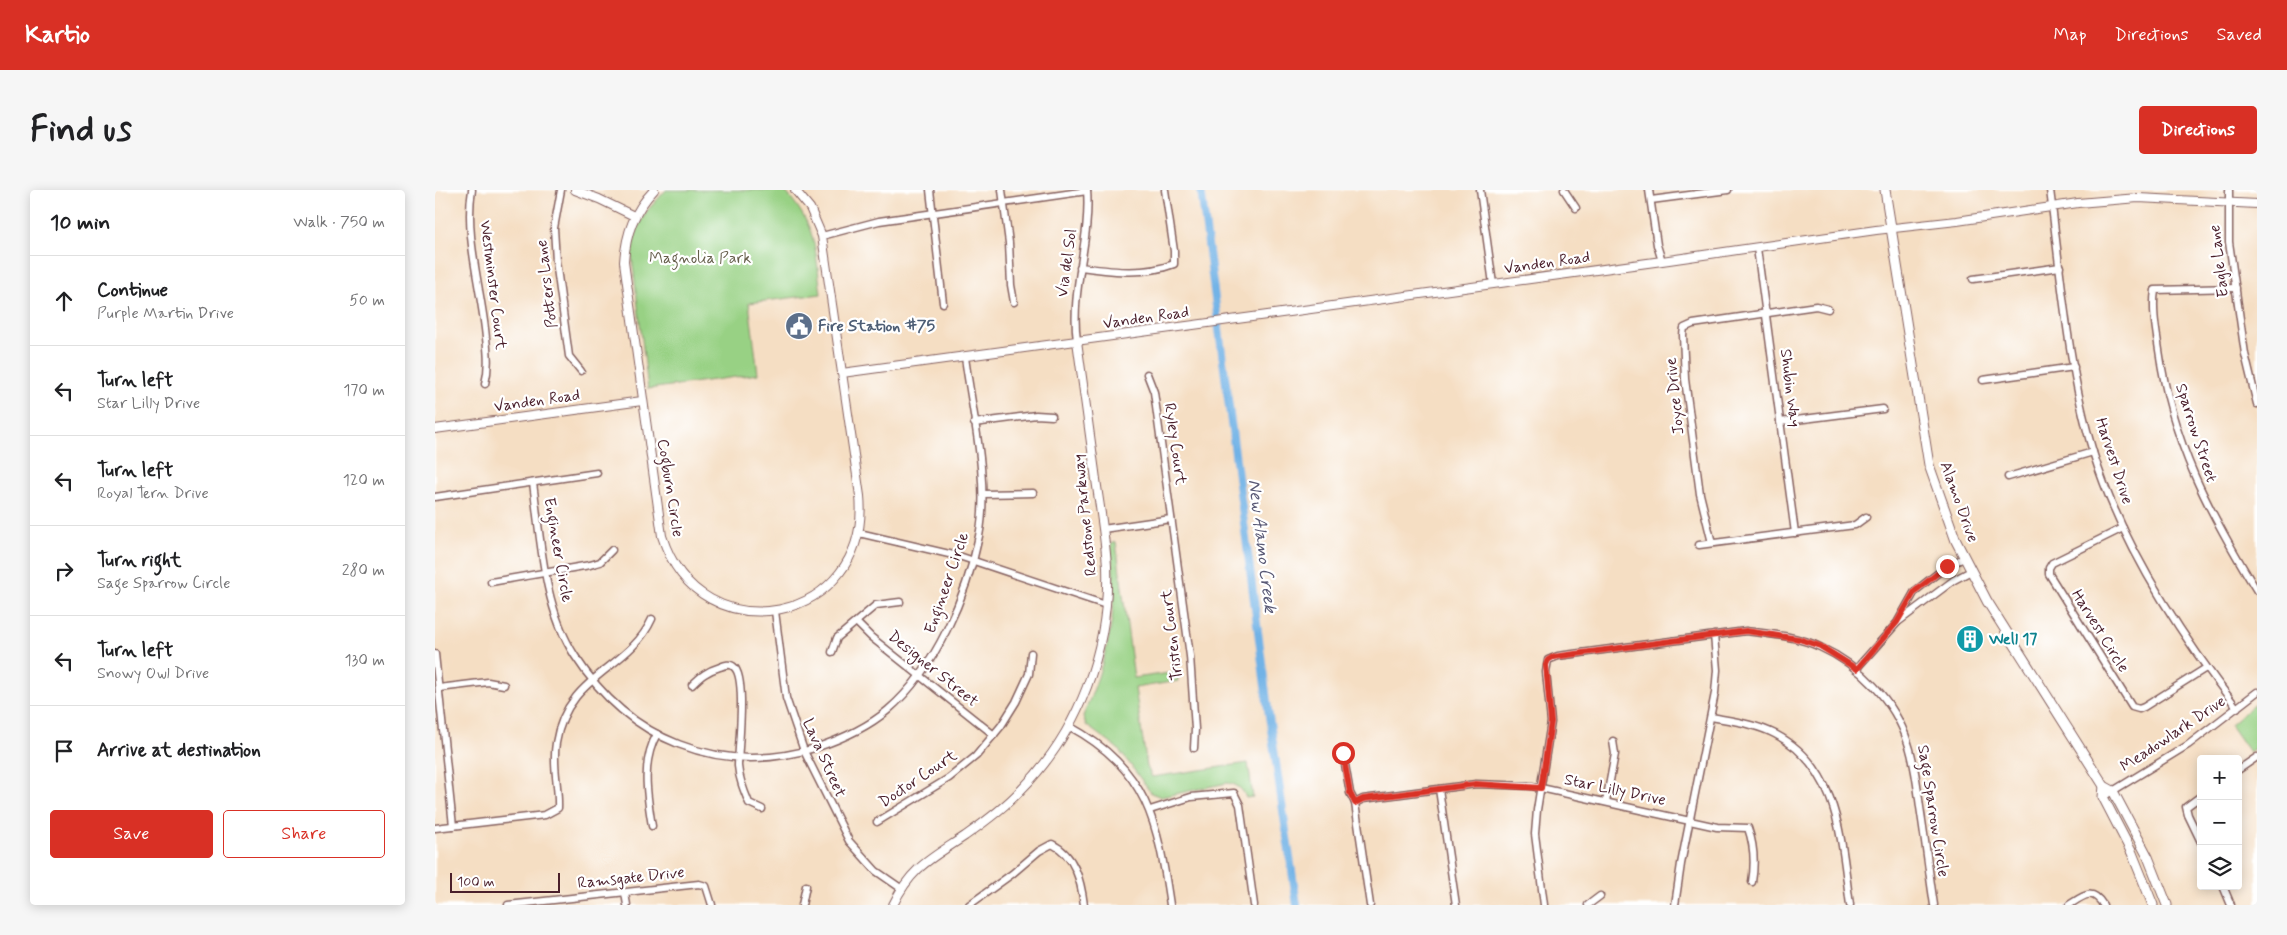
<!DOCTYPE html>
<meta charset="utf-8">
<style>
:root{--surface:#fff;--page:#f6f6f6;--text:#202124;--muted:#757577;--line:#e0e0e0;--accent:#d93025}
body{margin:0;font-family:Mynerve,sans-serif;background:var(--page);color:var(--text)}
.controls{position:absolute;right:15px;bottom:15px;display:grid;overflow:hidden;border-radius:5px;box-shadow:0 2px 12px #0003}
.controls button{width:45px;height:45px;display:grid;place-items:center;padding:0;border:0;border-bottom:1px solid var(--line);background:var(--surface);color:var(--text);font:25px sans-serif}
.scale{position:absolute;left:15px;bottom:12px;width:110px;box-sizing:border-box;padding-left:5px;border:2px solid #4a1f2b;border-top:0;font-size:14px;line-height:18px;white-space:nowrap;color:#4a1f2b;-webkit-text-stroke:4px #fff;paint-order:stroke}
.stop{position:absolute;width:15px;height:15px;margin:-11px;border:4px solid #d93025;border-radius:50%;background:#fff}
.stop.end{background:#d93025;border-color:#fff;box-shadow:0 1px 5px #0008}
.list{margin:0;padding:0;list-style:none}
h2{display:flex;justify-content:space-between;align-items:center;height:65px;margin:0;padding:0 20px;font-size:21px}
h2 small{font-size:16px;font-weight:400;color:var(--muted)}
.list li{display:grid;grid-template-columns:32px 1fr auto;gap:15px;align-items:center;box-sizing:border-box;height:90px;padding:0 20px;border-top:1px solid var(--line)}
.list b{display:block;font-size:19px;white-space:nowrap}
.list p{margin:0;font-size:16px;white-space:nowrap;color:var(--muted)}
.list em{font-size:16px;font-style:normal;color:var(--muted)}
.actions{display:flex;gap:10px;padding:15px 20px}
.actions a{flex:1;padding:11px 0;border:1px solid var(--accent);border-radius:5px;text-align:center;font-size:18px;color:var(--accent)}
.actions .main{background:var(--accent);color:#fff}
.icon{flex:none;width:28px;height:28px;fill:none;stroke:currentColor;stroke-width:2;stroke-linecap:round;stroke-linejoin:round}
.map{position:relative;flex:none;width:1822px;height:715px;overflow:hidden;border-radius:5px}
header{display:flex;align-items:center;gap:30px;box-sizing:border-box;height:70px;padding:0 25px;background:var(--accent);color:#fff}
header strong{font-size:24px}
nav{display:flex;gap:28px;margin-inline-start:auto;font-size:18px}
.intro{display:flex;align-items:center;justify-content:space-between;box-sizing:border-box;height:120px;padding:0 30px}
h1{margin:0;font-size:35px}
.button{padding:12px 22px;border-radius:5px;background:var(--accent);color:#fff;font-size:18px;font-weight:700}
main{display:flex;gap:30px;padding:0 30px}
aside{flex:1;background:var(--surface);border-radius:5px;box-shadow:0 2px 12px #0003}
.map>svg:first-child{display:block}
.green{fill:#98d184;stroke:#717858}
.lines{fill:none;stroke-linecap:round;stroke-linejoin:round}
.canal{stroke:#71b2e6;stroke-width:8}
.minor-casing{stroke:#866260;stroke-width:9}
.tertiary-casing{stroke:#866260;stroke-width:10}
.secondary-casing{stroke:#866260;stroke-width:11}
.minor{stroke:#fff;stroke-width:6}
.tertiary{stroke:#fff;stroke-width:8}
.secondary{stroke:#fff;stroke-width:9}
.route{stroke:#d93025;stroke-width:6}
.labels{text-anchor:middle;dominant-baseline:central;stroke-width:4.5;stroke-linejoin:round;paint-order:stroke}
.park-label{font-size:16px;fill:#655d4a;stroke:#fff}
.street-label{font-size:16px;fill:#4a1f2b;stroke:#fff}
.service-label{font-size:16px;font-weight:bold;fill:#4e5e75;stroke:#fff;text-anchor:start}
.culture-label{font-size:16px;font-weight:bold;fill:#0d838f;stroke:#fff;text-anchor:start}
.water-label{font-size:18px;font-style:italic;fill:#5a5a76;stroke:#fff}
</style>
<header>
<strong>Kartio</strong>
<nav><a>Map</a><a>Directions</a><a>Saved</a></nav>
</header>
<div class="intro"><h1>Find us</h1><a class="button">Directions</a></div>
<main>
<aside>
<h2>10 min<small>Walk · 750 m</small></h2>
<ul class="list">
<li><svg class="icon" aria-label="ahead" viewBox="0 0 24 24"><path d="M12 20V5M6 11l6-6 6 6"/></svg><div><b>Continue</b><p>Purple Martin Drive</p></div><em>50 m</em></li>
<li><svg class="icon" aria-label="left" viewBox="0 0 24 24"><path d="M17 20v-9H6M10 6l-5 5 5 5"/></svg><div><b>Turn left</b><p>Star Lilly Drive</p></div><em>170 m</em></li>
<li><svg class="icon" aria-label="left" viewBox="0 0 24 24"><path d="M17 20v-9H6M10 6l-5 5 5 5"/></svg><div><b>Turn left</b><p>Royal Tern Drive</p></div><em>120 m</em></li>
<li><svg class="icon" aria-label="right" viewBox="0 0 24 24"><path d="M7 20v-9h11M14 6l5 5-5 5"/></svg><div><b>Turn right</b><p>Sage Sparrow Circle</p></div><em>280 m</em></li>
<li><svg class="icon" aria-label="left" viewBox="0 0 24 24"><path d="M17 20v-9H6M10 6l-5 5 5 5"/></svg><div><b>Turn left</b><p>Snowy Owl Drive</p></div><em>130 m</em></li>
<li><svg class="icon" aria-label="arrive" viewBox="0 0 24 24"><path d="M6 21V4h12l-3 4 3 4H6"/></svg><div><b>Arrive at destination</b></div></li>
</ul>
<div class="actions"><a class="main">Save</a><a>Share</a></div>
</aside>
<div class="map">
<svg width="1822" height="715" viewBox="0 0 1822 715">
<rect width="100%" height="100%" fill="#fff"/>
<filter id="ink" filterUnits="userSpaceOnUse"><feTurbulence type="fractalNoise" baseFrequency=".02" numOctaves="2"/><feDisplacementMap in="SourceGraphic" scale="10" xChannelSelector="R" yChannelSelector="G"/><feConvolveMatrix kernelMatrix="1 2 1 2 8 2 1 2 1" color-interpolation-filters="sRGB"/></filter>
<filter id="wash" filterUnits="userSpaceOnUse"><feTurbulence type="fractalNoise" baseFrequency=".0096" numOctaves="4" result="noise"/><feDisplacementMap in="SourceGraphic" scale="20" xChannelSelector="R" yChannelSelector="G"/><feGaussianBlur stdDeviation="1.12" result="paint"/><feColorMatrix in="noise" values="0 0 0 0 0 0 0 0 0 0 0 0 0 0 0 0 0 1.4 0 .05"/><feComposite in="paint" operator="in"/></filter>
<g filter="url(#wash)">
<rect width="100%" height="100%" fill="#f5dec3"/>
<!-- green -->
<g class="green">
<path d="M231 0H349C382 36 380 58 386 104L314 113 323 184 213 199 196 59 204 35 212 21Z"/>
<path d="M681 352 699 488 742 482 743 491 700 498 712 577 717 587 813 573 818 607 811 608C808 599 802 594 792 593L726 607 716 603 694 573 682 558 651 535 648 526C664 489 678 445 679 404 679 388 677 371 676 354Z"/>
<polygon points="1822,512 1822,557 1814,562 1795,535"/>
</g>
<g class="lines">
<!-- canal -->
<polyline class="canal" points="766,0 833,519 862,715"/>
</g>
</g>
<g filter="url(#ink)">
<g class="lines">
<!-- minor casing -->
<g class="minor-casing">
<g id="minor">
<path d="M37 0C29 45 47 102 51 148 53 165 54 178 50 194"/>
<polyline points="126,0 119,38 121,71 134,166 146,181"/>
<polyline points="495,0 508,113"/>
<polyline points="567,0 574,53 576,95 579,112"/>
<polyline points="1045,0 1058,94"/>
<polyline points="1129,0 1141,18"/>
<polyline points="1214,0 1222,55 1227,71"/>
<path d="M1615 0C1626 86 1633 179 1658 262 1686 353 1744 443 1802 518"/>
<polyline points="1794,0 1794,52 1810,164 1822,214"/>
<polyline points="1216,10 1293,0"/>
<polyline points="387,46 444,31 652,1"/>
<polyline points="1322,58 1360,343"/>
<path d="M645 77C676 81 708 86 739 74V61L730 0"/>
<polyline points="1538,89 1625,77"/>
<path d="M1801 98 1720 100C1717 120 1721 140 1724 160 1737 254 1774 322 1822 401"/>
<path d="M642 151C635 100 656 51 652 0"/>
<polyline points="712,184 719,202 755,466 760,539 759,558"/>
<polyline points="1548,190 1639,177"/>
<polyline points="1345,232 1448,219"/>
<polyline points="539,233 601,225 617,226"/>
<polyline points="1573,287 1658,262"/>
<path d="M98 293C106 351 108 416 140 466 194 550 284 587 380 558 407 549 432 538 453 520 500 480 532 405 544 346 555 293 537 221 530 167"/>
<polyline points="548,304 598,303"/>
<polyline points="0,307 162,283"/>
<polyline points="1688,338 1617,373 1614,378 1614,384 1697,517 1704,519 1709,517 1771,478"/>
<polyline points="668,339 736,329"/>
<polyline points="424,343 527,367 671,415"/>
<polyline points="1277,353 1265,304 1250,189 1248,145 1249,138 1258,134 1381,116 1393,119"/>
<polyline points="1264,355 1420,335 1431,327"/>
<polyline points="56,392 155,375 165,372 177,360"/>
<polyline points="340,421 351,508 369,561 414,651 441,681 467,699"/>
<polyline points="1463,432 1519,390 1536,381"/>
<polyline points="422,433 436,447 559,545"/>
<polyline points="397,462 402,448 441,415 465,412"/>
<polyline points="0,464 18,636"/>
<polyline points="1421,479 1462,433 1480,401 1512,376 1529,368"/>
<path d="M257 495C266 486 272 481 285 477 290 475 295 473 299 477 312 488 303 558 303 576 304 589 309 601 314 613L327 619"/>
<polyline points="4,498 53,492 69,495"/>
<path d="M1276 527C1297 531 1321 534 1340 544 1405 578 1406 651 1415 715"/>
<path d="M634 536C713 579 723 633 735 715"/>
<polyline points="908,563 915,603 920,613 935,715"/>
<polyline points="1803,580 1822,567"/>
<polyline points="1004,599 1021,715"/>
<polyline points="1766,606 1751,617 1753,625 1766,652"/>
<polyline points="1668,607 1753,555 1822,502"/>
<polyline points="1171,612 1180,564 1178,551"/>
<path d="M920 613 928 609 1041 594 1097 596 1282 637 1313 638C1319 655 1320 674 1317 692"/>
<polyline points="715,620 756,607 799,603 805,615 819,715"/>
<polyline points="442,632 514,588 541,566 566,536 581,512 594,484 596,463"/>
<path d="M217 636C212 605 206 572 222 544"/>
<path d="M0 638 110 625 123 618C124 596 117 575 121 553 132 484 194 480 217 429"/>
<polyline points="1788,696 1796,715"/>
<polyline points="190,703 192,715"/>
<polyline points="73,715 264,694 271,696 277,715"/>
<polyline points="367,715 371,696"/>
<path d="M534 715 577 684 604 661 617 654C640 665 646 691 649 715"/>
<path d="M1109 715 1100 644 1102 620 1116 532 1111 482 1113 470 1123 466 1311 441C1336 444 1362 446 1385 457 1425 475 1460 511 1473 553 1480 573 1482 595 1485 617 1490 649 1494 682 1499 715"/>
<polyline points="1153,715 1165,706"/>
<polyline points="1240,715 1246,674 1280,503 1282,480 1279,445"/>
<path d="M1634 715C1648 706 1657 697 1668 715"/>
</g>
</g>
<!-- tertiary casing -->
<g class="tertiary-casing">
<g id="tertiary">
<polyline points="140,0 164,9 199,26"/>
<path d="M219 0C199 21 191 43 189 72L227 346C265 468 437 433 425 306L387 46 375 18 360 0"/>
<polyline points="407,183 1227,71 1441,40 1522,31 1643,13 1703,8 1822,14"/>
<polyline points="0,239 207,211"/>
<path d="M458 715C476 677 497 668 530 646 550 632 569 618 586 600 644 542 675 458 672 376 670 345 664 313 660 282 654 238 648 195 642 151"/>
</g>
</g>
<!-- secondary casing -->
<g class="secondary-casing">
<g id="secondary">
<polyline points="1450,0 1494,275 1521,351 1552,411 1669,596 1678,601 1713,667 1732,715"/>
<polyline points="1669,596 1668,607 1697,663 1718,715"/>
</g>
</g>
<!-- minor -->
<use href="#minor" class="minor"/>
<!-- tertiary -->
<use href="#tertiary" class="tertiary"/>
<!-- secondary -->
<use href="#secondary" class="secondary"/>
</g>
</g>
<g class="lines" filter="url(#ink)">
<!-- route -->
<polyline class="route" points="908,563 915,603 920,613 928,609 1041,594 1106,598 1116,532 1111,475 1113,470 1118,467 1311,441 1364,449 1385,456 1422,479 1462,432 1480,401 1512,376"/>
</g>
<!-- icons -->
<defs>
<g id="civic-disc" transform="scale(1.4375)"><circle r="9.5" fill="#5c6f8a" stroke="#fff"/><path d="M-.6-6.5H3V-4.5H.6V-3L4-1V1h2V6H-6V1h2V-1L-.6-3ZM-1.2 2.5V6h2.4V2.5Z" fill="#fff"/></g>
<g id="building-disc" transform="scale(1.4375)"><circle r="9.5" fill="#0f9aa8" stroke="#fff"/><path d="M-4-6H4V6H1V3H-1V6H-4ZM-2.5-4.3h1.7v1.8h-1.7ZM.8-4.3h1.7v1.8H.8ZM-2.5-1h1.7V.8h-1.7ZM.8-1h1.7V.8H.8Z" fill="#fff"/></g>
</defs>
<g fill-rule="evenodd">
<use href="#civic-disc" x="364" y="136"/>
<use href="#building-disc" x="1535" y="449"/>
</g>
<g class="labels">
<!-- park labels -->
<g class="park-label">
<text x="265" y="68">Magnolia Park</text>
</g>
<!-- street labels -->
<g class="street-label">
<text transform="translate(1784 71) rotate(-97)">Eagle Lane</text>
<text transform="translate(632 73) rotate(-82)">Via del Sol</text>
<text transform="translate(1112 73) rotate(-8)">Vanden Road</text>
<text transform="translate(112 94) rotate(-97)">Potters Lane</text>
<text transform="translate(58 95) rotate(83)">Westminster Court</text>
<text transform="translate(711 128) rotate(-8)">Vanden Road</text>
<text transform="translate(1355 198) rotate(83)">Shubin Way</text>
<text transform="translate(1240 206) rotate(-96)">Joyce Drive</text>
<text transform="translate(102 211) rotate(-8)">Vanden Road</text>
<text transform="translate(1761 243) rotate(72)">Sparrow Street</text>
<text transform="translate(740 254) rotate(82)">Ryley Court</text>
<text transform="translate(1679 271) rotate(72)">Harvest Drive</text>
<text transform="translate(235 298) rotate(81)">Cogburn Circle</text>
<text transform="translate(1524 312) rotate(70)">Alamo Drive</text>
<text transform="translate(650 325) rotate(-96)">Redstone Parkway</text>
<text transform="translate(123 360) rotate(80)">Engineer Circle</text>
<text transform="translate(512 393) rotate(-71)">Engineer Circle</text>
<text transform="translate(1665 441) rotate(58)">Harvest Circle</text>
<text transform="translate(737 445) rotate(-97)">Tristen Court</text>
<text transform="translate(498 479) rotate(39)">Designer Street</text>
<text transform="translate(1738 544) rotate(-34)">Meadowlark Drive</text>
<text transform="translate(389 568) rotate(66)">Lava Street</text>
<text transform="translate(483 589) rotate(-34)">Doctor Court</text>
<text transform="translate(1180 600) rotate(12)">Star Lilly Drive</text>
<text transform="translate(1498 621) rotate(81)">Sage Sparrow Circle</text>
<text transform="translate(196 688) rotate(-6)">Ramsgate Drive</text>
</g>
<!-- service labels -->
<g class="service-label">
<text x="383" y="136">Fire Station #75</text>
</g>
<!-- culture labels -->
<g class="culture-label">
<text x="1554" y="449">Well 17</text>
</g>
<!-- water labels -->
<g class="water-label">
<text transform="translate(827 356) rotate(83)">New Alamo Creek</text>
</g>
</g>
</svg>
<div class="controls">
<button>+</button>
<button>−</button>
<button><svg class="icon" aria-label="layers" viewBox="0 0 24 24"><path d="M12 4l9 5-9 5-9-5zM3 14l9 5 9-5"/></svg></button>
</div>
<div class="scale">100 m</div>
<div class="stop" style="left:908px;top:563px"></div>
<div class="stop end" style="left:1512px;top:376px"></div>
</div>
</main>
